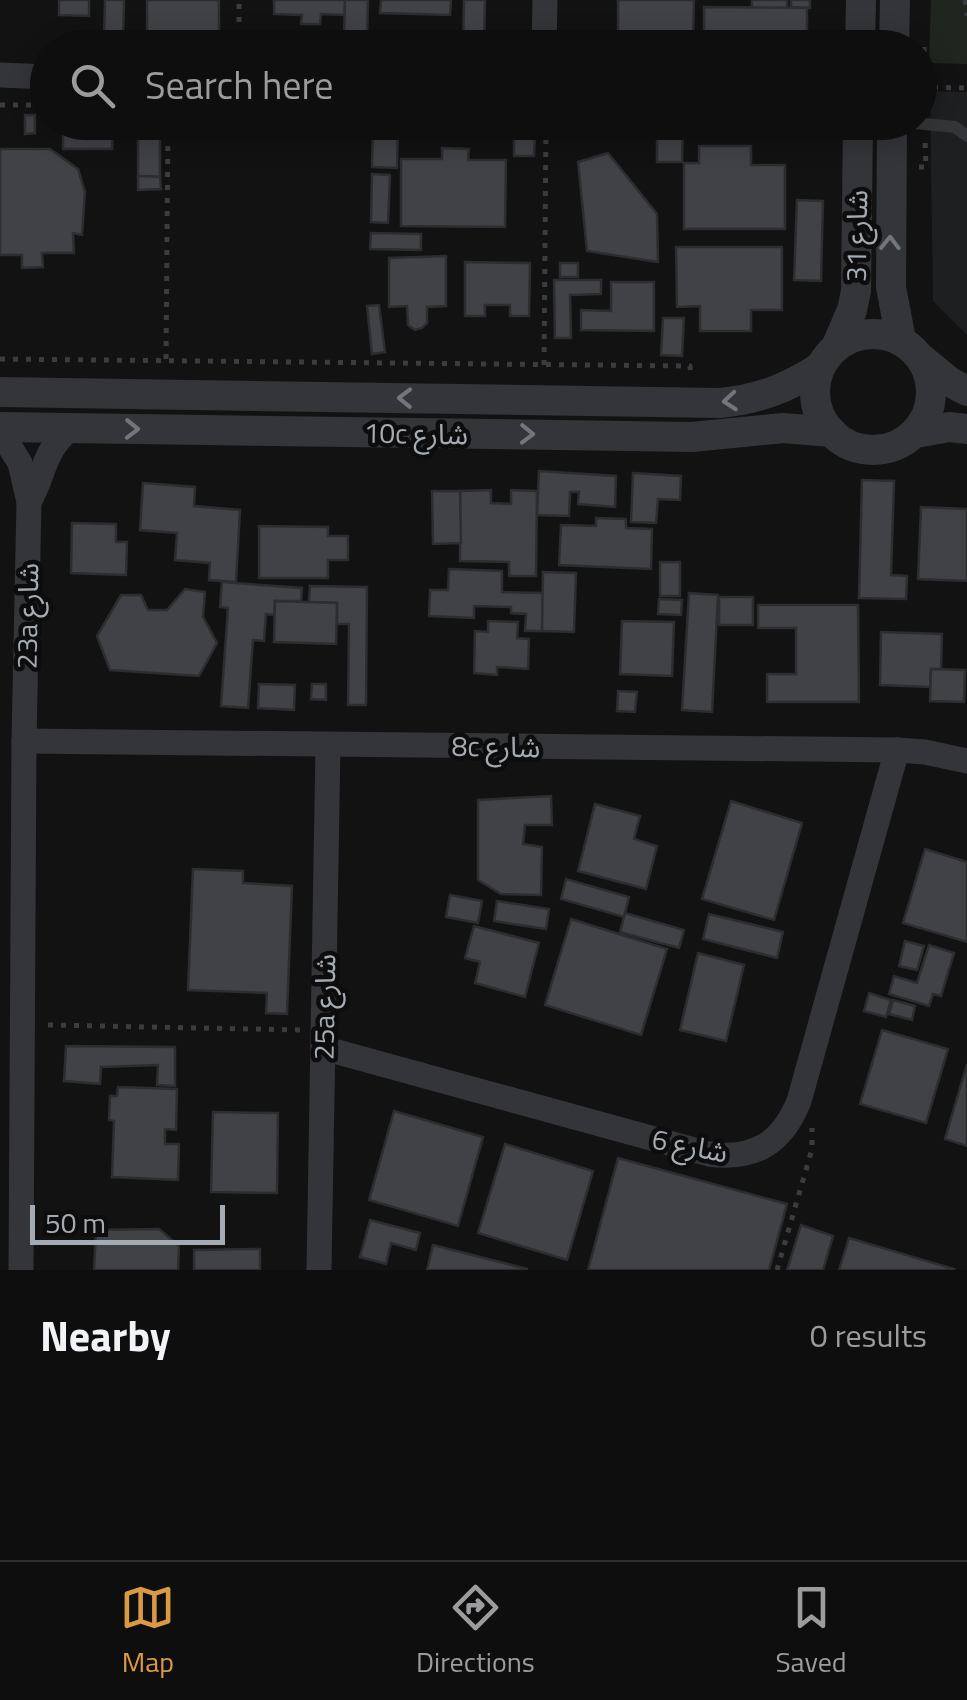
<!DOCTYPE html>
<meta charset="utf-8">
<style>
:root{--surface:#0e0e0e;--page:#1c1c1c;--text:#f1f3f6;--muted:#9b9c9e;--line:#2e2e2e;--accent:#da9a44}
body{margin:0;font-family:"Titillium Web","Noto Sans Arabic",sans-serif;background:var(--page);color:var(--text)}
.scale{position:absolute;left:30px;bottom:25px;width:195px;box-sizing:border-box;padding-left:10px;border:5px solid #a5abb2;border-top:0;font-size:28px;line-height:35px;white-space:nowrap;color:#a5abb2;-webkit-text-stroke:8px #0d0d0e;paint-order:stroke}
.list{margin:0;padding:0;list-style:none}
h2{display:flex;justify-content:space-between;align-items:center;height:130px;margin:0;padding:0 40px;font-size:42px}
h2 small{font-size:32px;font-weight:400;color:var(--muted)}
.icon{flex:none;width:55px;height:55px;fill:none;stroke:currentColor;stroke-width:2;stroke-linecap:round;stroke-linejoin:round}
.map{position:relative;flex:none;width:967px;height:1270px;overflow:hidden}
.search{position:absolute;background:var(--surface);box-shadow:0 5px 25px #0003;left:30px;right:30px;top:30px;height:110px;display:flex;align-items:center;gap:25px;box-sizing:border-box;padding:0 35px;border-radius:55px;color:var(--muted);font-size:38px}
.sheet{height:290px;background:var(--surface)}
nav{display:flex;justify-content:space-around;align-items:center;box-sizing:border-box;height:140px;border-top:2px solid var(--line);background:var(--surface);font-size:28px;color:var(--muted)}
nav a{display:grid;justify-items:center;gap:5px}
nav .on{color:var(--accent)}
.map>svg:first-child{display:block}
.built{fill:#1e1f20}
.green{fill:#1f261f}
.building{fill:#414246;stroke:#2c2d2f;stroke-width:2.5}
.lines{fill:none;stroke-linecap:round;stroke-linejoin:round}
.path{stroke:#3a3c3f;stroke-width:5;stroke-dasharray:5 8;stroke-linecap:butt}
.service{stroke:#343538;stroke-width:12}
.minor{stroke:#343538;stroke-width:25}
.tertiary{stroke:#343538;stroke-width:30}
.oneway{stroke:#72767b}
.labels{text-anchor:middle;dominant-baseline:central;stroke-width:9;stroke-linejoin:round;paint-order:stroke}
.street-label{font-size:28px;fill:#a5abb2;stroke:#0d0d0e}
</style>
<div class="map">
<svg width="967" height="1270" viewBox="0 0 967 1270">
<rect width="100%" height="100%" fill="#121213"/>
<!-- built -->
<polygon class="built" points="930,91 967,92 967,335 933,301"/>
<!-- green -->
<polygon class="green" points="931,0 967,0 967,64 929,63"/>
<!-- building -->
<g class="building">
<polygon points="59,0 89,0 89,16 59,15"/>
<polygon points="105,0 124,0 123,40 104,39"/>
<polygon points="147,0 219,0 219,35 147,33"/>
<polygon points="274,0 345,0 345,15 321,14 320,24 301,24 302,15 274,14"/>
<polygon points="345,0 368,0 367,38 344,37"/>
<polygon points="381,0 451,0 450,15 380,13"/>
<polygon points="464,0 485,0 484,46 463,45"/>
<polygon points="618,0 694,0 693,35 618,34"/>
<rect x="752" y="0" width="35" height="8"/>
<polygon points="791,0 810,0 810,8 791,7"/>
<polygon points="704,7 807,8 807,35 722,35 722,41 704,41"/>
<polygon points="25,115 35,115 35,133 25,134"/>
<polygon points="63,122 160,122 160,177 138,176 138,129 63,128"/>
<polygon points="373,122 398,122 397,168 372,167"/>
<polygon points="657,124 683,125 682,162 657,162"/>
<polygon points="63,128 113,129 112,149 63,149"/>
<polygon points="514,137 535,137 534,156 514,156"/>
<polygon points="699,146 751,146 751,165 785,165 785,229 684,229 684,163 699,163"/>
<polygon points="442,148 469,149 468,160 506,160 505,227 401,226 401,159 442,159"/>
<polygon points="0,149 50,149 78,169 85,192 82,235 73,233 74,253 42,253 43,267 22,268 22,255 0,255"/>
<polygon points="608,153 657,214 658,262 587,251 578,162"/>
<polygon points="372,174 390,175 388,223 371,222"/>
<polygon points="138,176 160,177 161,189 138,190"/>
<polygon points="797,200 823,201 821,281 794,280"/>
<polygon points="371,233 421,234 421,250 370,249"/>
<polygon points="676,247 782,247 782,310 751,310 751,331 700,331 700,306 677,307"/>
<polygon points="446,256 446,306 427,307 427,323 422,328 415,330 408,325 407,306 389,307 389,258"/>
<polygon points="465,262 530,263 529,316 510,316 510,305 485,305 485,316 465,316"/>
<rect x="560" y="263" width="18" height="14"/>
<polygon points="554,280 601,280 601,294 570,295 571,338 555,338"/>
<polygon points="611,282 654,282 654,331 581,330 581,310 611,311"/>
<polygon points="379,305 385,352 372,354 367,306"/>
<polygon points="663,318 684,318 682,356 661,355"/>
<polygon points="539,471 616,476 615,507 578,504 579,492 570,492 569,516 537,515"/>
<polygon points="633,473 681,476 680,500 658,499 656,523 631,522"/>
<polygon points="862,480 894,481 891,575 907,576 906,599 859,598"/>
<polygon points="143,483 195,487 194,506 240,510 236,582 209,580 210,563 175,560 177,533 140,530"/>
<polygon points="491,490 491,503 511,504 511,490 537,491 536,576 509,576 509,562 460,561 460,491"/>
<polygon points="432,491 460,491 461,543 433,544"/>
<polygon points="921,507 967,509 967,581 918,579"/>
<polygon points="596,518 626,519 626,528 652,529 651,569 559,565 561,525 596,526"/>
<polygon points="72,523 116,524 116,542 127,542 126,575 71,573"/>
<polygon points="259,526 328,527 328,536 348,536 348,560 328,560 328,578 259,578"/>
<rect x="660" y="562" width="20" height="34"/>
<polygon points="449,569 502,571 502,592 543,593 542,631 525,631 526,614 511,613 511,607 474,606 474,618 429,616 430,590 448,590"/>
<polygon points="543,572 576,573 574,632 542,631"/>
<polygon points="222,582 302,588 301,601 275,601 274,615 266,614 264,641 253,640 248,708 221,706 228,608 220,607"/>
<polygon points="310,586 367,587 366,705 348,705 349,624 337,624 337,603 309,602"/>
<polygon points="185,589 205,592 203,617 217,643 199,676 110,670 97,636 121,595 141,595 148,610 167,610"/>
<polygon points="689,593 718,595 712,712 682,710"/>
<rect x="719" y="597" width="34" height="28"/>
<polygon points="659,599 682,600 681,615 658,614"/>
<polygon points="275,601 337,603 336,644 274,642"/>
<polygon points="758,605 858,605 859,702 767,702 767,674 796,674 796,628 758,628"/>
<polygon points="488,621 518,622 517,638 529,639 528,669 497,667 497,675 474,673 475,631 488,632"/>
<polygon points="622,621 674,622 672,676 620,674"/>
<polygon points="881,632 942,634 941,669 931,669 930,687 880,685"/>
<polygon points="931,669 965,670 964,702 930,701"/>
<polygon points="259,684 295,685 294,710 258,708"/>
<polygon points="312,684 326,684 326,700 311,699"/>
<polygon points="618,691 637,692 635,712 617,711"/>
<polygon points="551,796 552,825 525,825 523,844 542,847 541,895 501,894 478,880 478,800"/>
<polygon points="731,801 802,823 774,920 702,899"/>
<polygon points="595,804 640,816 634,839 657,846 646,889 578,871"/>
<polygon points="925,849 967,862 967,942 903,923"/>
<polygon points="193,869 243,871 243,883 292,886 287,1014 266,1013 267,993 188,990"/>
<polygon points="566,879 629,897 624,917 561,899"/>
<polygon points="450,895 482,901 478,923 446,917"/>
<polygon points="497,901 549,909 546,929 494,921"/>
<polygon points="625,913 684,930 679,948 620,932"/>
<polygon points="709,914 783,932 777,958 703,939"/>
<polygon points="571,919 667,949 641,1035 545,1005"/>
<polygon points="474,926 539,943 525,997 475,983 480,962 465,958"/>
<polygon points="905,941 924,946 917,970 899,966"/>
<polygon points="929,945 954,953 941,996 933,994 929,1006 889,994 894,976 917,983"/>
<polygon points="698,953 744,965 726,1041 680,1030"/>
<polygon points="869,993 891,1000 886,1017 864,1011"/>
<polygon points="893,1000 915,1006 912,1020 889,1014"/>
<polygon points="882,1030 948,1049 926,1123 860,1104"/>
<polygon points="66,1046 175,1047 175,1086 157,1085 158,1065 101,1067 100,1084 64,1081"/>
<polygon points="967,1064 967,1146 945,1139"/>
<polygon points="118,1087 177,1089 176,1130 165,1129 165,1144 179,1144 178,1180 112,1177 114,1121 109,1120 110,1096 117,1096"/>
<polygon points="394,1111 483,1137 458,1226 369,1200"/>
<polygon points="213,1112 278,1113 277,1193 211,1192"/>
<polygon points="505,1144 593,1171 567,1260 478,1233"/>
<polygon points="618,1158 787,1204 769,1270 588,1270"/>
<polygon points="370,1220 420,1233 416,1250 391,1243 386,1264 360,1257"/>
<polygon points="801,1225 833,1236 823,1270 787,1270"/>
<polygon points="159,1229 179,1246 178,1270 94,1270 96,1230"/>
<polygon points="849,1238 954,1269 953,1270 839,1270"/>
<polygon points="433,1245 527,1269 527,1270 427,1270"/>
<polygon points="260,1249 260,1270 194,1270 194,1250"/>
</g>
<g class="lines">
<!-- path -->
<g class="path">
<polyline points="965,0 967,16"/>
<polyline points="239,48 239,0"/>
<polyline points="920,87 967,88"/>
<polyline points="924,104 924,45"/>
<polyline points="0,105 47,105"/>
<polyline points="919,167 926,167 925,140"/>
<polyline points="0,359 690,366 691,378"/>
<polyline points="166,359 168,122"/>
<polyline points="544,365 546,122"/>
<polyline points="48,1025 302,1030"/>
<polyline points="777,1270 812,1149 812,1128"/>
</g>
<!-- service -->
<polyline class="service" points="905,122 955,127 967,136"/>
<!-- minor -->
<g class="minor">
<polyline points="544,48 545,0"/>
<polyline points="0,75 48,77"/>
<polyline points="0,431 20,463 29,502 24,741 21,1270"/>
<path d="M29 502C46 473 41 453 71 428"/>
<polyline points="24,741 897,750 925,752 967,761"/>
<path d="M323 1048 709 1154C755 1160 782 1143 799 1101L897 750"/>
<polyline points="319,1270 328,745"/>
</g>
<!-- tertiary -->
<g class="tertiary">
<polyline points="860,48 861,0"/>
<polyline points="894,48 895,0"/>
<polyline points="892,122 891,287 901,340"/>
<circle cx="873" cy="392" r="58"/>
<polyline points="837,345 852,310 856,291 858,122"/>
<polyline points="922,359 950,382 967,391"/>
<path d="M0 392 719 403C757 400 788 388 820 367"/>
<polyline points="0,427 692,437 783,428 832,432"/>
<polyline points="916,433 949,427 967,429"/>
</g>
</g>
<!-- one-way arrows -->
<defs><path id="oneway-chevron" d="M-2-3.5L2.5 0L-2 3.5" fill="none" stroke-width="1.6" stroke-linecap="round" stroke-linejoin="round" transform="scale(2.5)"/></defs>
<g class="oneway">
<use href="#oneway-chevron" transform="translate(890 243) rotate(-89)"/>
<use href="#oneway-chevron" transform="translate(405 398) rotate(-179)"/>
<use href="#oneway-chevron" transform="translate(730 401) rotate(175)"/>
<use href="#oneway-chevron" transform="translate(132 429) rotate(1)"/>
<use href="#oneway-chevron" transform="translate(527 434) rotate(1)"/>
</g>
<g class="labels">
<!-- street labels -->
<g class="street-label">
<text transform="translate(856 236) rotate(-89)">شارع 31</text>
<text transform="translate(416 433) rotate(1)">10c شارع</text>
<text transform="translate(27 616) rotate(-89)">23a شارع</text>
<text transform="translate(496 746) rotate(1)">8c شارع</text>
<text transform="translate(324 1007) rotate(-89)">25a شارع</text>
<text transform="translate(690 1145) rotate(11)">شارع 6</text>
</g>
</g>
</svg>
<div class="scale">50 m</div>
<div class="search"><svg class="icon" aria-label="search" viewBox="0 0 24 24"><circle cx="10" cy="10" r="6"/><path d="M15 15l6 6"/></svg>Search here</div>
</div>
<section class="sheet">
<h2>Nearby<small>0 results</small></h2>
<ul class="list">
</ul>
</section>
<nav>
<a class="on"><svg class="icon" aria-label="map" viewBox="0 0 24 24"><path d="M3 6l6-2 6 2 6-2v14l-6 2-6-2-6 2zM9 4v14M15 6v14"/></svg>Map</a>
<a><svg class="icon" aria-label="directions" viewBox="0 0 24 24"><path d="M12 3l9 9-9 9-9-9zM9 14v-3h6M13 9l2 2-2 2"/></svg>Directions</a>
<a><svg class="icon" aria-label="saved" viewBox="0 0 24 24"><path d="M7 4h10v16l-5-4-5 4z"/></svg>Saved</a>
</nav>
